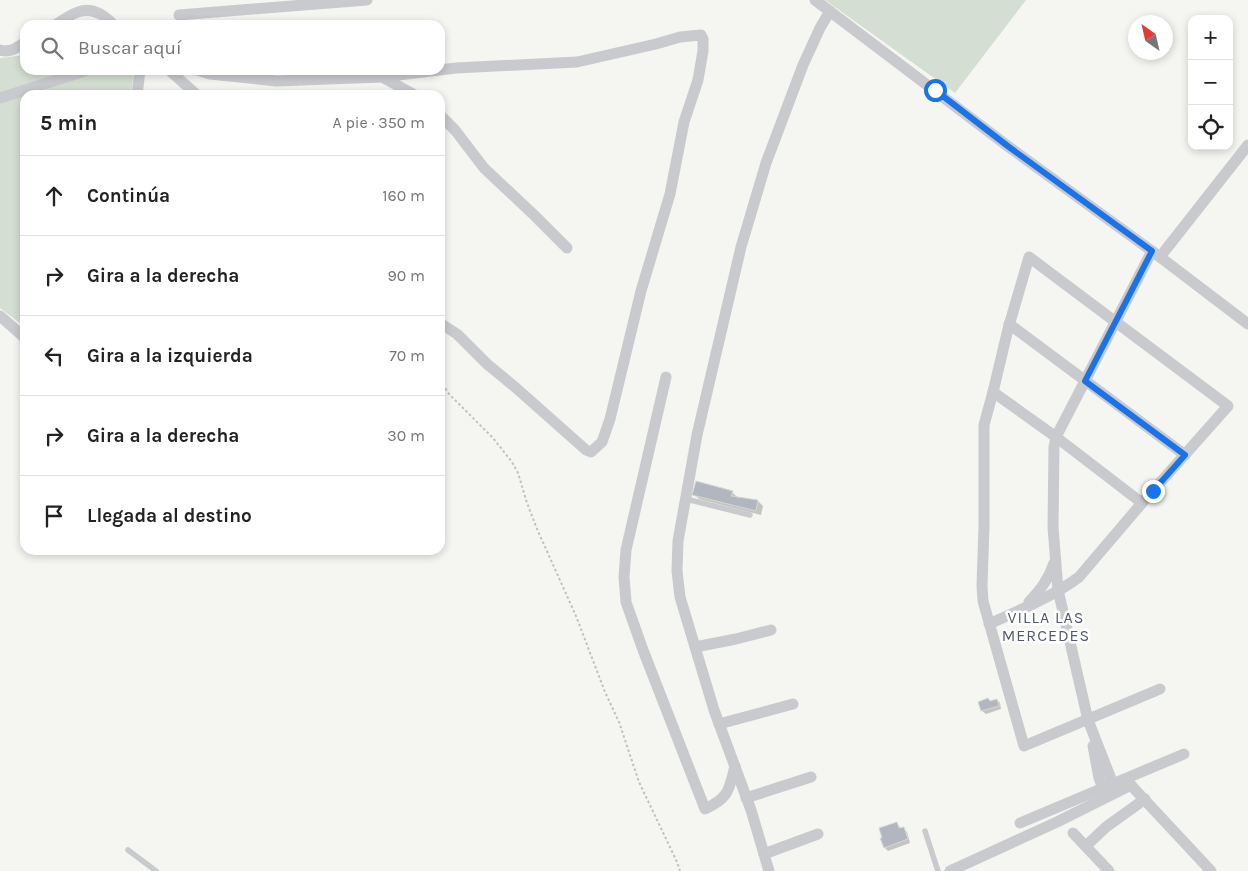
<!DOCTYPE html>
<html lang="es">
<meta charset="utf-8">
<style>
:root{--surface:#fff;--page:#f6f6f6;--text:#222;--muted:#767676;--line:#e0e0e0}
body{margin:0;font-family:Karla,sans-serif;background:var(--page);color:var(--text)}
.controls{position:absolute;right:15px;top:15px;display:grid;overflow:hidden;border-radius:10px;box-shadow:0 2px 8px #0003}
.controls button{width:45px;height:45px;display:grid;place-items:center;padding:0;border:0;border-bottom:1px solid var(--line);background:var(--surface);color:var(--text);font:25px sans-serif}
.compass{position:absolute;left:1128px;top:15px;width:45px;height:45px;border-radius:50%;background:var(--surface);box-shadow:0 2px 8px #0003;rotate:326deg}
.stop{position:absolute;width:15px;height:15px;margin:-11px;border:4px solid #1a73e8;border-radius:50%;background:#fff}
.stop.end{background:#1a73e8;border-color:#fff;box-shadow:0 1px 5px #0008}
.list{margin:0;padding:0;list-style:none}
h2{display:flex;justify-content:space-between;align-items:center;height:65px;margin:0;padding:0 20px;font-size:21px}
h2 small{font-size:16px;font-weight:400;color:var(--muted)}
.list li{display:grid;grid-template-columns:32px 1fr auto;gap:15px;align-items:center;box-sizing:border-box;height:80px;padding:0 20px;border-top:1px solid var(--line)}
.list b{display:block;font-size:19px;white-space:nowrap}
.list em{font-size:16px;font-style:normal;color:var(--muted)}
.icon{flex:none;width:28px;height:28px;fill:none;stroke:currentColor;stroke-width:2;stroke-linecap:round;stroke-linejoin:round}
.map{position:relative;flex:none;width:1248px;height:871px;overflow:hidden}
.search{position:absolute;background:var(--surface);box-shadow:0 2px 8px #0003;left:20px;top:20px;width:425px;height:55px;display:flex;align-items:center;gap:12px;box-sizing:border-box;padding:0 18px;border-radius:15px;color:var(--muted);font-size:19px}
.panel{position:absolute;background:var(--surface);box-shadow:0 2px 8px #0003;left:20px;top:90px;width:425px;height:465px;border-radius:15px}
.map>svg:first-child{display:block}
.green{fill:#d5ded3}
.shadow{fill:#0003}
.building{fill:#b2b7bf;stroke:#d7d7d5}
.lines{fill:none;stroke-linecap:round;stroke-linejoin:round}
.path{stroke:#bec0c3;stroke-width:2;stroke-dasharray:2.5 2.5;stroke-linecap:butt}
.service{stroke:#c8cace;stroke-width:5.5}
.minor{stroke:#c8cace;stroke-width:11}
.route{stroke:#1a73e8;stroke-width:6}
.labels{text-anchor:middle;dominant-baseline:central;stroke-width:5;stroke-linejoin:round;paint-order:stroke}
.neighbourhood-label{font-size:16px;letter-spacing:1px;fill:#51596a;stroke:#fff}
</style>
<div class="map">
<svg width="1248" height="871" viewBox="0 0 1248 871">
<rect width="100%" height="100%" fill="#f5f6f2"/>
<!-- green -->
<g class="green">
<polygon points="825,0 1026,0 955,93"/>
<polygon points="25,55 25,70 134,70 131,95 25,95 25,327 0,308 0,58"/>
</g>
<!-- shadow -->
<g class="shadow">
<polygon points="732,492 737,497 758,501 763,506 761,515 699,499 694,494"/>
<polygon points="997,700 1000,703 1001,709 986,714 982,711 990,702"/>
<polygon points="897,823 901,829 903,828 907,832 910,843 888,851 885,848"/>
</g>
<!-- building -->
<g class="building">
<polygon points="696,481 733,491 731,496 758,500 756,511 692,495"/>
<polygon points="988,698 990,701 997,699 999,706 981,711 978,702"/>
<polygon points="897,822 899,828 904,827 908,839 884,848 880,838 882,838 879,828"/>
</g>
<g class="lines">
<!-- path -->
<polyline class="path" points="440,380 449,394 493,438 512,462 518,473 527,503 537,529 576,616 605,692 619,722 639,782 677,862 680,871"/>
<!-- service -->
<g class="service">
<polyline points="686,499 750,515"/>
<polyline points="925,831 938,871"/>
<polyline points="128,850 156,871"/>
</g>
<!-- minor -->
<g class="minor">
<polyline points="815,0 1009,147 1160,257 1248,324"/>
<polyline points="179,15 367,0"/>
<path d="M55 25C68 17 82 5 98 13 104 15 109 21 114 25"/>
<path d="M0 50C10 53 17 48 25 42"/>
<polyline points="169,70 197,95"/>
<polyline points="197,70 210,74 277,81 382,77 456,68 577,62 656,44 680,37 701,35 703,39 703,51 698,80 684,122 670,194 641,291 610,419 602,442 591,452 586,450 515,387 487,364 457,334 440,323"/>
<polyline points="382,77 415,95"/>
<polyline points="137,95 140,70"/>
<polyline points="0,98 88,70"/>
<polyline points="440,115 455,130 484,168 534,215 567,248"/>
<polyline points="1160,257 1248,145"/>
<polyline points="0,316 25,338"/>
<polyline points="1009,324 1185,455"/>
<path d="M666 377 626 550 624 577 626 602 643 650 705 809C729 798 729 790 735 766"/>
<polyline points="993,392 1056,437 1142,503"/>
<path d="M1029 602C1040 590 1049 579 1054 563"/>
<path d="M989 624C1018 611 1054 596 1079 577L1142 503 1228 406 1029 257 1008 329 993 392 984 425V526L982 586 983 601 1024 746 1160 689"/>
<polyline points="695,647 736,639 771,630"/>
<polyline points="719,724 793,704"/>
<polyline points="1093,746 1099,778 1103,788"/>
<polyline points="1127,781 1211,871"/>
<polyline points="1113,784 1088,720 1058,590 1053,527 1054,447 1056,437 1152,251"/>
<polyline points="746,798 811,777"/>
<polyline points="1020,823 1184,754"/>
<polyline points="1073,833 1109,871"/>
<polyline points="1086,846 1106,827 1145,799"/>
<polyline points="764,854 818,834"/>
<polyline points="769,871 751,810 714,710 680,597 677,571 678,541 697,435 741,247 766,163 803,65 820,28 830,11"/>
<polyline points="950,871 1057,822 1131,785"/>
</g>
</g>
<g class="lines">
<!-- route -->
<polyline class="route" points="935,90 1009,147 1152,251 1085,381 1185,455 1153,491"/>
</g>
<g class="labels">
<!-- neighbourhood labels -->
<g class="neighbourhood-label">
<text x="1046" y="617">VILLA LAS<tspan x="1046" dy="18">MERCEDES</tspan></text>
</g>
</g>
</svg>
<div class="controls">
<button>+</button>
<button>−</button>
<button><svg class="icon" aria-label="locate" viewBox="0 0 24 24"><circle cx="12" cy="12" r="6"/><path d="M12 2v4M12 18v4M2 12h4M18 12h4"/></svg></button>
</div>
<svg class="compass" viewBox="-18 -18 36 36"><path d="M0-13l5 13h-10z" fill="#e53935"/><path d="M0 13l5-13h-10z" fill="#767676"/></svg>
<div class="stop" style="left:935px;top:90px"></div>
<div class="stop end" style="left:1153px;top:491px"></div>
<div class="search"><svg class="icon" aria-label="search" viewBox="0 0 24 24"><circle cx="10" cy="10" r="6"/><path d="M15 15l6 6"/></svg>Buscar aquí</div>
<section class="panel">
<h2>5 min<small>A pie · 350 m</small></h2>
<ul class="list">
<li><svg class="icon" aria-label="ahead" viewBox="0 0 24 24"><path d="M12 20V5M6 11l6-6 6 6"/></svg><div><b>Continúa</b></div><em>160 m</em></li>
<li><svg class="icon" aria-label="right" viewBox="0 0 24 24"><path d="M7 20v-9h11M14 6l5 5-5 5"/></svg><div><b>Gira a la derecha</b></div><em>90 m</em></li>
<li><svg class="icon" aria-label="left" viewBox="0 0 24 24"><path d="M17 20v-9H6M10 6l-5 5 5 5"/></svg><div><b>Gira a la izquierda</b></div><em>70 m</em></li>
<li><svg class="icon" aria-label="right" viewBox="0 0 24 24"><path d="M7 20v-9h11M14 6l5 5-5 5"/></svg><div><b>Gira a la derecha</b></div><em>30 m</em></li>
<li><svg class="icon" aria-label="arrive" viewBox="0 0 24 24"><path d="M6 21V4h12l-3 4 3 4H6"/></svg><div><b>Llegada al destino</b></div></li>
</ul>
</section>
</div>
